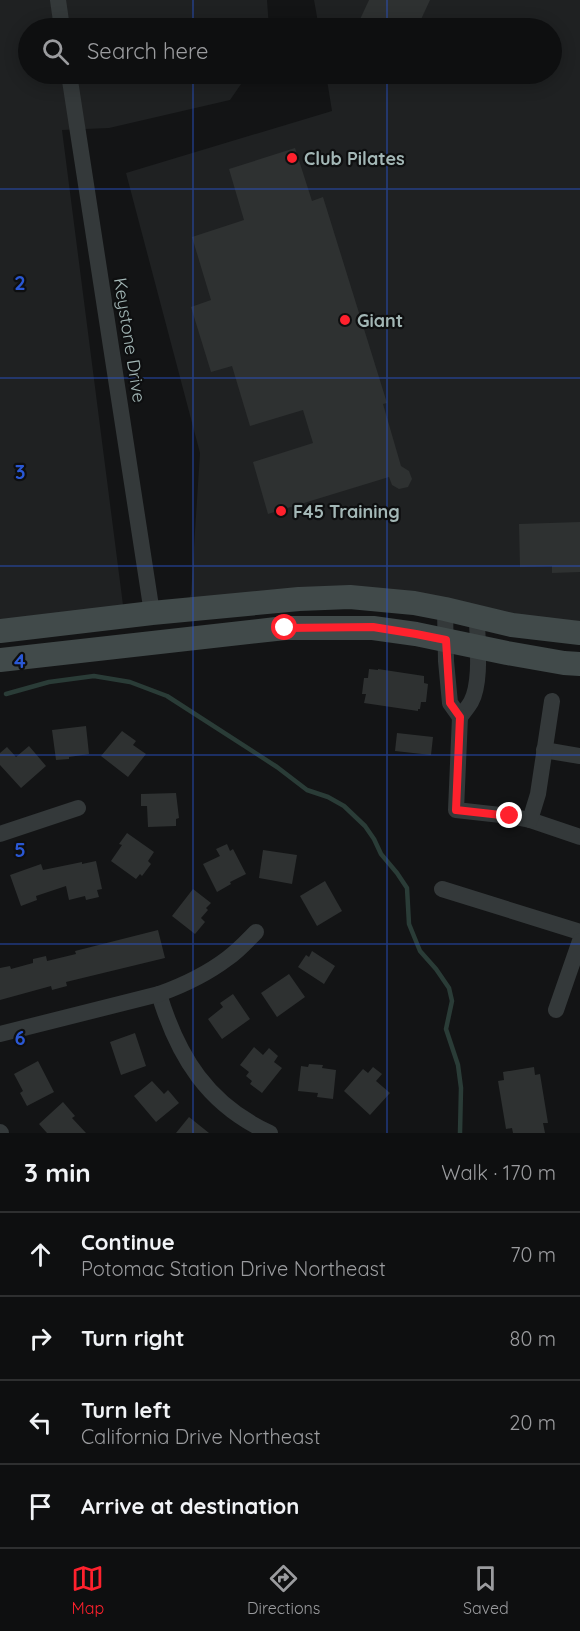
<!DOCTYPE html>
<meta charset="utf-8">
<style>
:root{--surface:#0e0f10;--page:#171819;--text:#f1f3f6;--muted:#9b9c9f;--line:#2e2f30;--accent:#ff212d}
body{margin:0;font-family:Quicksand,sans-serif;background:var(--page);color:var(--text)}
.stop{position:absolute;width:18px;height:18px;margin:-14px;border:4px solid #ff212d;border-radius:50%;background:#fff}
.stop.end{background:#ff212d;border-color:#fff;box-shadow:0 2px 6px #0008}
.list{margin:0;padding:0;list-style:none}
h2{display:flex;justify-content:space-between;align-items:center;height:78px;margin:0;padding:0 24px;font-size:26px}
h2 small{font-size:20px;font-weight:400;color:var(--muted)}
.list li{display:grid;grid-template-columns:39px 1fr auto;gap:18px;align-items:center;box-sizing:border-box;height:84px;padding:0 24px;border-top:2px solid var(--line)}
.list b{display:block;font-size:22px;white-space:nowrap}
.list p{margin:0;font-size:20px;white-space:nowrap;color:var(--muted)}
.list em{font-size:20px;font-style:normal;color:var(--muted)}
.icon{flex:none;width:33px;height:33px;fill:none;stroke:currentColor;stroke-width:2;stroke-linecap:round;stroke-linejoin:round}
.map{position:relative;flex:none;width:580px;height:1133px;overflow:hidden}
.search{position:absolute;background:var(--surface);box-shadow:0 3px 15px #0003;left:18px;right:18px;top:18px;height:66px;display:flex;align-items:center;gap:15px;box-sizing:border-box;padding:0 21px;border-radius:33px;color:var(--muted);font-size:22px}
.sheet{height:414px;background:var(--surface)}
nav{display:flex;justify-content:space-around;align-items:center;box-sizing:border-box;height:84px;border-top:2px solid var(--line);background:var(--surface);font-size:16px;color:var(--muted)}
nav a{display:grid;justify-items:center;gap:3px}
nav .on{color:var(--accent)}
.map>svg:first-child{display:block}
.built{fill:#1f2122}
.lines{fill:none;stroke-linecap:round;stroke-linejoin:round}
.stream{stroke:#2a3c37;stroke-width:4.5}
.building{fill:#2e3131}
.street{stroke:#34393a;stroke-width:16}
.secondary{stroke:#414a4a;stroke-width:24}
.route{stroke:#ff212d;stroke-width:8}
.grid{fill:none;stroke:#2a58d5;stroke-width:1.5;stroke-opacity:0.55}
.poi-dot{fill:#ff212d;stroke:#0e0f10;stroke-width:2}
.labels{text-anchor:middle;dominant-baseline:central;stroke-width:4.5;stroke-linejoin:round;paint-order:stroke}
.poi-label{font-size:18px;font-weight:bold;fill:#a3b7b6;stroke:#0e0f10;text-anchor:start}
.street-label{font-size:18px;fill:#a3b7b6;stroke:#0e0f10}
.grid-label{font-size:20px;text-anchor:middle;font-weight:bold;fill:#2a58d5;stroke:#0e0f10;stroke-width:4.5;stroke-linejoin:round;paint-order:stroke}
</style>
<div class="map">
<svg width="580" height="1133" viewBox="0 0 580 1133">
<rect width="100%" height="100%" fill="#131415"/>
<!-- built -->
<g class="built">
<polygon points="0,0 267,0 269,28 28,28 28,74 248,74 230,100 109,128 62,130 123,605 0,621"/>
<polygon points="314,0 580,0 580,625 414,603 187,611 191,594 200,453 126,173 332,111 326,74 552,74 552,28 319,28"/>
</g>
<g class="lines">
<!-- stream -->
<polyline class="stream" points="6,694 49,682 94,676 130,682 167,696 277,767 307,790 328,797 344,806 365,826 374,839 381,854 397,873 407,888 409,924 420,951 436,969 449,988 452,1001 446,1029 458,1065 461,1088 460,1133"/>
</g>
<!-- building -->
<g class="building">
<polygon points="369,0 430,0 417,28 356,28"/>
<polygon points="295,148 312,201 323,197 387,403 383,404 401,466 409,471 412,479 408,487 399,489 392,485 389,477 268,514 253,462 313,443 303,410 250,426 232,366 211,372 191,307 211,300 192,237 244,220 229,169"/>
<polygon points="580,522 580,572 552,573 552,566 520,567 519,524"/>
<polygon points="369,669 378,670 378,669 424,676 424,683 428,684 426,702 421,702 420,709 418,709 418,711 364,703 366,694 362,694 364,678 368,678"/>
<polygon points="86,726 89,754 69,757 69,759 56,760 52,730"/>
<polygon points="122,731 136,741 133,745 146,754 128,777 101,756"/>
<polygon points="397,733 433,737 431,755 395,751"/>
<polygon points="29,746 46,766 21,788 0,765 0,753 7,747 16,757"/>
<polygon points="176,793 179,818 176,819 176,826 148,827 147,806 141,806 141,794"/>
<polygon points="127,833 154,852 148,861 151,864 142,876 140,874 136,879 111,861 122,845 119,844"/>
<polygon points="227,844 230,851 233,849 246,874 230,882 231,884 217,892 203,864 220,856 216,849"/>
<polygon points="263,850 297,855 292,884 259,878"/>
<polygon points="96,861 102,889 97,890 99,897 86,900 85,896 69,900 66,886 36,896 37,900 21,906 10,875 41,864 43,870 82,862 82,864"/>
<polygon points="325,881 342,911 317,926 300,896"/>
<polygon points="193,889 211,903 206,908 208,910 201,918 205,922 195,934 172,916"/>
<polygon points="158,930 165,958 66,982 67,986 52,990 51,986 0,1000 0,968 10,966 11,969 33,963 33,959 46,956 47,961 76,954 75,951"/>
<polygon points="312,951 335,966 324,984 298,967 306,955 309,957"/>
<polygon points="289,974 305,997 277,1017 261,993"/>
<polygon points="233,994 250,1019 222,1039 208,1019 223,1007 220,1003"/>
<polygon points="135,1033 146,1066 121,1075 110,1042"/>
<polygon points="254,1047 263,1055 269,1048 278,1056 274,1062 282,1068 262,1093 250,1084 252,1081 246,1076 249,1072 240,1065"/>
<polygon points="38,1061 54,1092 27,1106 20,1093 23,1091 14,1074"/>
<polygon points="309,1064 323,1065 322,1068 336,1070 333,1099 317,1097 318,1093 298,1091 301,1066 308,1067"/>
<polygon points="373,1067 382,1074 376,1081 390,1093 370,1115 344,1091 363,1069 368,1073"/>
<polygon points="534,1067 535,1075 540,1074 548,1123 543,1123 545,1133 513,1133 512,1128 506,1129 498,1081 504,1080 503,1072"/>
<polygon points="152,1081 164,1094 168,1090 179,1103 156,1122 134,1096"/>
<polygon points="63,1102 75,1116 72,1118 86,1133 47,1133 39,1124"/>
<polygon points="189,1117 209,1133 176,1133"/>
</g>
<g class="lines">
<!-- street -->
<g class="street">
<polyline points="58,0 62,28"/>
<polyline points="69,74 152,613"/>
<path d="M445 609 446 661 450 703 460 717C464 712 468 707 471 702 482 682 477 640 477 617"/>
<polyline points="460,717 456,810 510,816 530,820 580,837"/>
<polyline points="544,750 580,756"/>
<polyline points="530,820 538,794 552,701"/>
<polyline points="0,834 78,808"/>
<polyline points="442,889 580,932"/>
<path d="M159 994C178 1057 208 1105 270 1133"/>
<polyline points="556,1010 580,941"/>
<path d="M0 1034 159 994C184 985 207 974 228 958 238 951 247 941 256 932"/>
<polyline points="0,1132 1,1133"/>
</g>
<!-- secondary -->
<g class="secondary">
<polyline points="0,631 152,613 299,599 350,597 414,603 445,609 512,625 580,633"/>
<polyline points="0,660 285,628 373,628 416,634 507,653 564,663 580,664"/>
</g>
</g>
<g class="lines">
<!-- route -->
<polyline class="route" points="285,628 373,627 416,634 446,640 450,703 460,717 456,810 510,816"/>
</g>
<!-- grid -->
<path class="grid" d="M193 0V28M387 0V28M193 74V1133M387 74V1133M0 189H580M0 378H580M0 566H580M0 755H580M0 944H580"/>
<!-- markers -->
<g class="poi-dot">
<circle cx="292" cy="158" r="6"/>
<circle cx="345" cy="320" r="6"/>
<circle cx="281" cy="511" r="6"/>
</g>
<g class="labels">
<!-- poi labels -->
<g class="poi-label">
<text x="304" y="158">Club Pilates</text>
<text x="357" y="320">Giant</text>
<text x="293" y="511">F45 Training</text>
</g>
<!-- street labels -->
<g class="street-label">
<text transform="translate(130 340) rotate(81)">Keystone Drive</text>
</g>
</g>
<g class="grid-label">
<text x="20" y="290">2</text>
<text x="20" y="479">3</text>
<text x="20" y="668">4</text>
<text x="20" y="857">5</text>
<text x="20" y="1045">6</text>
</g>
</svg>
<div class="stop" style="left:285px;top:628px"></div>
<div class="stop end" style="left:510px;top:816px"></div>
<div class="search"><svg class="icon" aria-label="search" viewBox="0 0 24 24"><circle cx="10" cy="10" r="6"/><path d="M15 15l6 6"/></svg>Search here</div>
</div>
<section class="sheet">
<h2>3 min<small>Walk · 170 m</small></h2>
<ul class="list">
<li><svg class="icon" aria-label="ahead" viewBox="0 0 24 24"><path d="M12 20V5M6 11l6-6 6 6"/></svg><div><b>Continue</b><p>Potomac Station Drive Northeast</p></div><em>70 m</em></li>
<li><svg class="icon" aria-label="right" viewBox="0 0 24 24"><path d="M7 20v-9h11M14 6l5 5-5 5"/></svg><div><b>Turn right</b></div><em>80 m</em></li>
<li><svg class="icon" aria-label="left" viewBox="0 0 24 24"><path d="M17 20v-9H6M10 6l-5 5 5 5"/></svg><div><b>Turn left</b><p>California Drive Northeast</p></div><em>20 m</em></li>
<li><svg class="icon" aria-label="arrive" viewBox="0 0 24 24"><path d="M6 21V4h12l-3 4 3 4H6"/></svg><div><b>Arrive at destination</b></div></li>
</ul>
</section>
<nav>
<a class="on"><svg class="icon" aria-label="map" viewBox="0 0 24 24"><path d="M3 6l6-2 6 2 6-2v14l-6 2-6-2-6 2zM9 4v14M15 6v14"/></svg>Map</a>
<a><svg class="icon" aria-label="directions" viewBox="0 0 24 24"><path d="M12 3l9 9-9 9-9-9zM9 14v-3h6M13 9l2 2-2 2"/></svg>Directions</a>
<a><svg class="icon" aria-label="saved" viewBox="0 0 24 24"><path d="M7 4h10v16l-5-4-5 4z"/></svg>Saved</a>
</nav>
